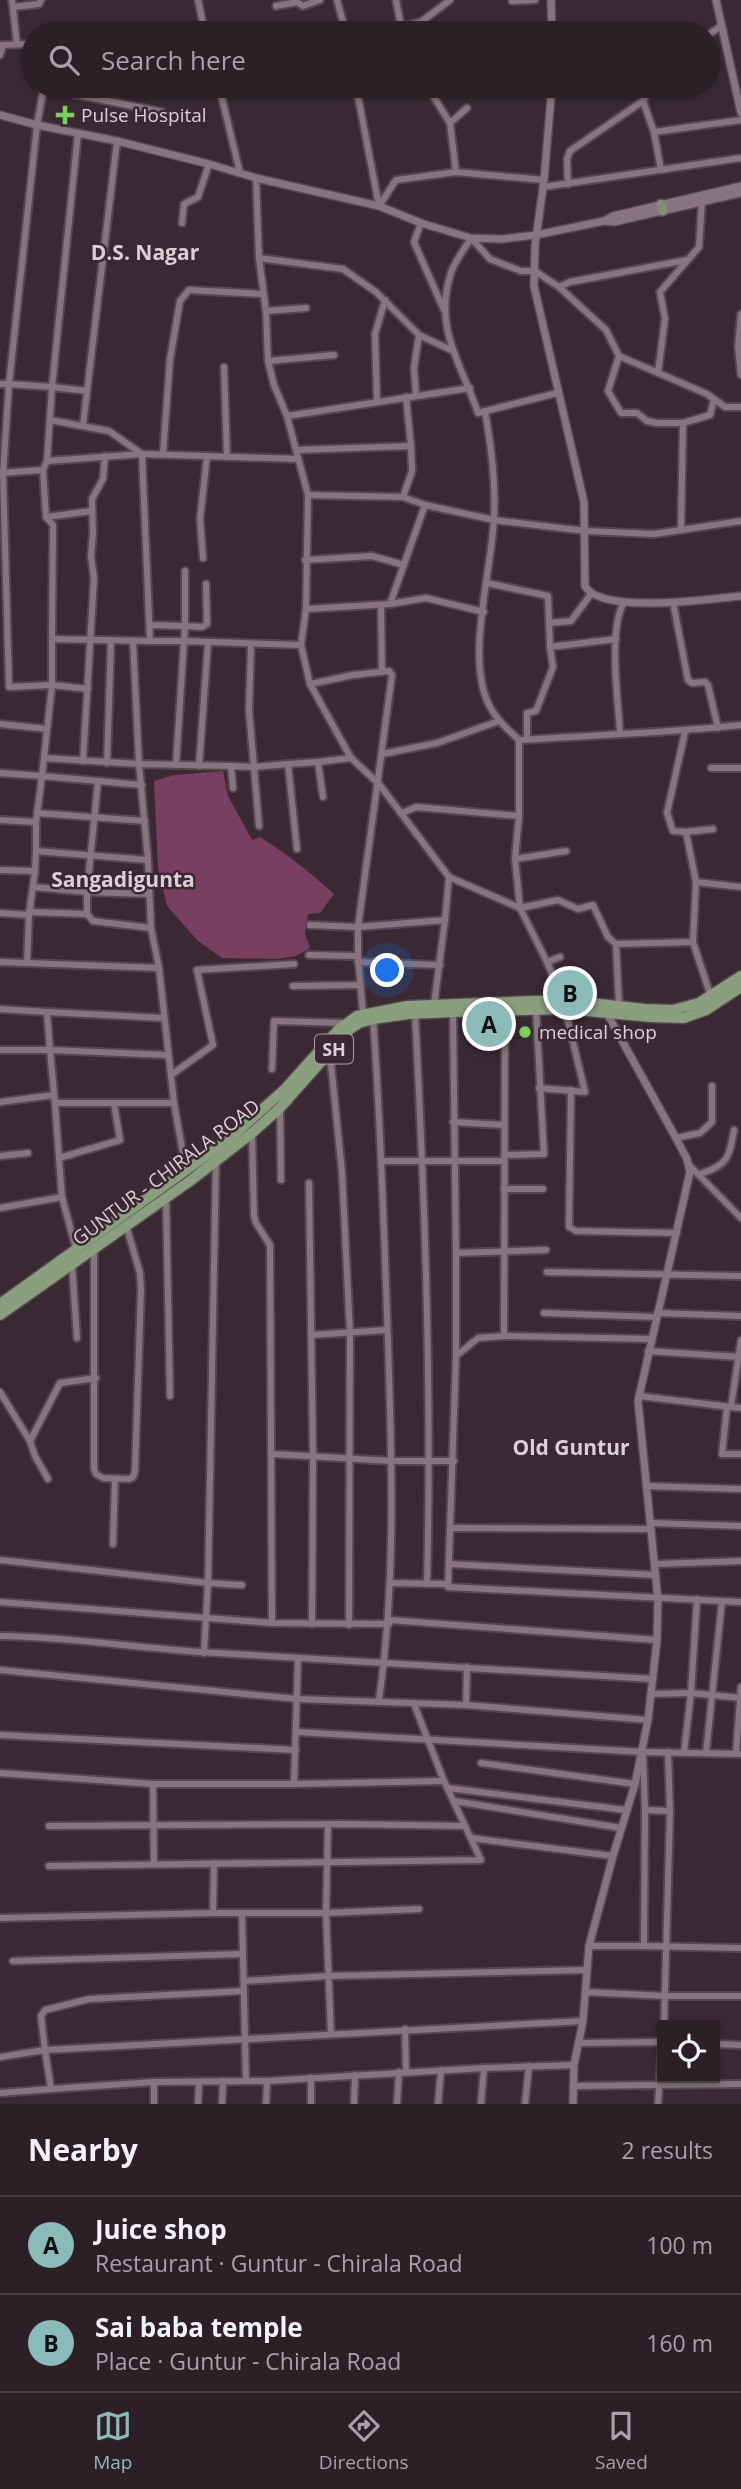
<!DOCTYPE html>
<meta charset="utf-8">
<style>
:root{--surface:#2c1f26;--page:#382c32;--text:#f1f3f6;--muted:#a6a2a7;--line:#483d43;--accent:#8bbbb9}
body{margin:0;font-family:"Open Sans",sans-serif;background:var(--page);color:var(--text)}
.controls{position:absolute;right:21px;bottom:21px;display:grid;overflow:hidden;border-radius:0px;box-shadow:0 2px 5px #0004}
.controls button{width:63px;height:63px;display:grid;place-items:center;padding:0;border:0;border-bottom:2px solid var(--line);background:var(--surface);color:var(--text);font:35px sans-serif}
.you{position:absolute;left:388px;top:971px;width:24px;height:24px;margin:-18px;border:5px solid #fff;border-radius:50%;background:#1a73e8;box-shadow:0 0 0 10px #1a73e833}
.badge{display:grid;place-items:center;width:46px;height:46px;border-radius:50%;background:var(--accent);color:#111;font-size:23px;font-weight:700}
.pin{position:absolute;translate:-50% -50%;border:4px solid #fff;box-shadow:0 2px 7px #0006}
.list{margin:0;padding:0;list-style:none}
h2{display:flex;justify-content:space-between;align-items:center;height:91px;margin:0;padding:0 28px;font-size:30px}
h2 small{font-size:23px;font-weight:400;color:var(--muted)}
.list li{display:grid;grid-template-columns:46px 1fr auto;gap:21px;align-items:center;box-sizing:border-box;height:98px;padding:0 28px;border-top:2px solid var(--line)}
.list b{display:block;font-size:26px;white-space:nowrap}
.list p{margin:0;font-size:23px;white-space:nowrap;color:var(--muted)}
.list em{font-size:23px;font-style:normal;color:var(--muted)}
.icon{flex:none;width:38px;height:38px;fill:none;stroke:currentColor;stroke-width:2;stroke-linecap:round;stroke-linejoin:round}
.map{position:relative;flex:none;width:741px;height:2104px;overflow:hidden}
.search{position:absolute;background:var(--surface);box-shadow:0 2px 5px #0004;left:21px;right:21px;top:21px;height:77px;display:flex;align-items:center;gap:18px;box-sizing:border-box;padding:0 24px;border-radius:38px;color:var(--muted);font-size:26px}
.sheet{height:287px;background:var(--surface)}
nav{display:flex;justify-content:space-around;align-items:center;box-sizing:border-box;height:98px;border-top:2px solid var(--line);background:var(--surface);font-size:19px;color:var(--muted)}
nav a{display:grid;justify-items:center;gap:4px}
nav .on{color:var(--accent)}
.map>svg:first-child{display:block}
.green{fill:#783f60}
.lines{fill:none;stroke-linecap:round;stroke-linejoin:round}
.minor-casing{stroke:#55474f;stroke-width:10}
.tertiary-casing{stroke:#55474f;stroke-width:10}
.secondary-casing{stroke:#55474f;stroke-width:12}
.primary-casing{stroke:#55474f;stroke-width:13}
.minor{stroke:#88747e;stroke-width:6}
.tertiary{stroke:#88747e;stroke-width:7}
.secondary{stroke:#89897d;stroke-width:9}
.primary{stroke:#8a9f7d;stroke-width:10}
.poi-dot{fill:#78d258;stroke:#3a2932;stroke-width:2.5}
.labels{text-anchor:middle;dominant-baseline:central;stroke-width:5;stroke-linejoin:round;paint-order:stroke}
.shield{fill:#3a2932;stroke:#ab9ea5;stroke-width:2}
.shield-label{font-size:18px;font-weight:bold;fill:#dcd0d6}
.poi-label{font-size:19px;fill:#dcd0d6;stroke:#3a2932;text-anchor:start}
.street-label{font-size:19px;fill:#dcd0d6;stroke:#3a2932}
.neighbourhood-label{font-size:21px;font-weight:bold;fill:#dcd0d6;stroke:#3a2932}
</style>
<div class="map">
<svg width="741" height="2104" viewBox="0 0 741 2104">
<rect width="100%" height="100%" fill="#3a2932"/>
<!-- green -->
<path class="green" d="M223 771 228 796 252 840 260 837C287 854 310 872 334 894L320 913 308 914 305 934 310 948 296 956 276 959 222 958 198 941 167 906 158 868 154 781 174 775Z"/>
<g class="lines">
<!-- minor casing -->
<g class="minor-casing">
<g id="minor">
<polyline points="12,0 17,44"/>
<polyline points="198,0 205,33"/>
<polyline points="337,0 346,33"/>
<polyline points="396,0 401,26"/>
<polyline points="512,1 535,0"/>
<polyline points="276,6 297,2 303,6 320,0"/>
<polyline points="13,7 39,4 41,0"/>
<polyline points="372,33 421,22 450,0"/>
<polyline points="708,35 721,26"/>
<polyline points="0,45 33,44"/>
<polyline points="0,55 3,45"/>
<polyline points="219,86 240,173"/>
<polyline points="356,86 379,206"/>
<polyline points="427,86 450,123 456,172"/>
<polyline points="44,88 162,112"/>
<polyline points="220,90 235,86"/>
<polyline points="643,101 654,132 741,120"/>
<polyline points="450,123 467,108"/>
<polyline points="654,132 661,170"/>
<polyline points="78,133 52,387 87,391"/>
<polyline points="256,178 259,258 266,311 268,361 274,385 287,416 308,495 306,609 301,645 310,684 351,758 379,784 449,877 520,908 547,962 563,1000 585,1092 539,1088"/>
<polyline points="568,184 567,159 570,151 643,101 652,86"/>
<polyline points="543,187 741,158"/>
<polyline points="379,206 396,180 456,172 544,180"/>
<polyline points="182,223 184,204 198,197 209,164"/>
<polyline points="421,223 414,242 444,310"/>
<polyline points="259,258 343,269 376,292 419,335 451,350"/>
<polyline points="687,260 570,282 559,287 606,330 619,356 707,394 725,407 741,407"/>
<polyline points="266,311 306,308"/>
<polyline points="741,314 738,347 741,375"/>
<polyline points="619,356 608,391 621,413 637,413 647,421 657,423 683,423 710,415 714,399"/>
<polyline points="268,361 334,355"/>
<polyline points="224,367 227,457"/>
<polyline points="658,373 665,319 660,292 699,247 702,200"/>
<polyline points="0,384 9,384 37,125 44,86"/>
<path d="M557 393 478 413C462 365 434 330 450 276 453 263 464 250 471 238L490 259 521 271H535L559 287"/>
<polyline points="416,395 414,368 419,335"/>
<polyline points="406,397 411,446"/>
<polyline points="377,401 375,334 385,300"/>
<path d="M485 411C491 447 496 481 494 517 492 571 466 654 488 703 495 718 507 729 519 740 593 735 667 733 741 725"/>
<polyline points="287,416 470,388"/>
<polyline points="50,420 109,431 142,454"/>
<polyline points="83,425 117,141"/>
<polyline points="296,450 411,446 412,471 403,497"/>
<polyline points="163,454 170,359 180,301 189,290 263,294"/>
<polyline points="47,461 52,387 9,384 3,473 9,687 52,685 42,776 142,785"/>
<polyline points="0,473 43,470"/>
<polyline points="308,495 403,497 425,505 494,520 586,531 654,534 741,521"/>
<polyline points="46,517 92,511"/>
<polyline points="681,530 683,423"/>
<polyline points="203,558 200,519 207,456"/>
<polyline points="305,560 372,556 404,565"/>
<polyline points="185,571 185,626 202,627 207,624 206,584"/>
<polyline points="487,583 548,596 550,647 616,639"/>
<polyline points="673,602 688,680 692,683 705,682 708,685 718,728"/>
<polyline points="390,604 425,505"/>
<polyline points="381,605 382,672"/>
<polyline points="306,609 390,604 426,598 484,612"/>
<polyline points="549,623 571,621 591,594"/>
<polyline points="151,625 185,626 184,641 150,641 142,454 298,459"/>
<polyline points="52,639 53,525 46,517 43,470 47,461 142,454"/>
<polyline points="310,684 353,675 389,671 392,675 358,927 358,956 363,1014"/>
<polyline points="88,689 52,685 52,639 150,641"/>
<polyline points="0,724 47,729"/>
<polyline points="685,732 667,813 673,831 686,832 696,882"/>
<path d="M620 733C618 699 608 630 624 602"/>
<polyline points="527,739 527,713 536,711 553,667 550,647"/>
<polyline points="519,740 519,816 515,859 520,908 558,900 578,909 593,905 608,937 616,944 693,942"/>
<polyline points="382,754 437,743 499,721"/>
<polyline points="44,758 139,764 133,641"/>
<polyline points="83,761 94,578 91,556 93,533 92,499 103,479 105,456"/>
<polyline points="107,763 111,640"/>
<polyline points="176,765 184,641 301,645"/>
<polyline points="199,766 208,643"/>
<polyline points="711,768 741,768"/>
<polyline points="0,773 42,776 36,822 0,820"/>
<polyline points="98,781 87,892 149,894"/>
<polyline points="233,788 231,766 254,767 249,711 251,644"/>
<polyline points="323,797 318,762 351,758"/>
<polyline points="37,813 145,821"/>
<polyline points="402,813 416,807 519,816"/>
<polyline points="36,822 36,851 148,860"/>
<polyline points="259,826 254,767 288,764"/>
<polyline points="686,832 713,829"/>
<polyline points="297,849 288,764 318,762"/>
<polyline points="515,859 566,851"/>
<polyline points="0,870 35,871 36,851"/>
<polyline points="33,887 87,892 87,914 93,921 151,928"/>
<polyline points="29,912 87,914"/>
<polyline points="0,913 29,915 35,871"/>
<polyline points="310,925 358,927 445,920 449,877"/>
<polyline points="616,944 619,1005"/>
<polyline points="309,955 358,956"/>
<polyline points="0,962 27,963 29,915"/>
<polyline points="358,962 440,965"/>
<polyline points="547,962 560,957"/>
<polyline points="27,963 159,968"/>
<polyline points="293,986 360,985"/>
<polyline points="711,997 693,942 696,882 741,887"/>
<polyline points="434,1005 445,920"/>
<polyline points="0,1009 47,1012"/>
<polyline points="453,1012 456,1253 546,1250"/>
<path d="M415 1013C425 1203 432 1393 427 1584"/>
<polyline points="164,1018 47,1012 50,1050 168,1055"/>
<path d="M373 1018C381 1125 384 1233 388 1341 392 1461 396 1581 379 1700"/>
<polyline points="0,1050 50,1050 55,1103 174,1103"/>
<polyline points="330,1054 342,1172 350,1333 349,1625"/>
<polyline points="272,1069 274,1021 346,1023"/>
<polyline points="171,1075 213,1045 197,970 294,964"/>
<polyline points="571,1090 569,1227 576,1231 677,1233"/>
<polyline points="0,1102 54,1095"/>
<polyline points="55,1103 59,1158"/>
<polyline points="280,1108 281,1180"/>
<polyline points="453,1122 504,1125"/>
<polyline points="252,1133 254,1216 256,1223 270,1245 272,1623"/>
<polyline points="676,1138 700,1133 712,1122 712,1086"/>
<polyline points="504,1155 544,1154 536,1009"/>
<polyline points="0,1156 28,1153"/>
<polyline points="382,1161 504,1161"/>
<polyline points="689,1165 741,1218"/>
<polyline points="186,1171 174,1103 159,968 151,928 148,860 139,764 231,766"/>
<path d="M700 1174C728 1165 729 1158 734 1130"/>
<polyline points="309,1183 313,1457 312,1624"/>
<polyline points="504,1189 543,1189"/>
<polyline points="166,1198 170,1396"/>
<polyline points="0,1208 62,1197"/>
<polyline points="76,1249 62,1197 59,1158 120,1140 114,1103"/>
<polyline points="94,1249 94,1469 96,1474 103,1478 129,1479 133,1477 135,1471 141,1289 140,1273 126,1225"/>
<polyline points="456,1253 456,1356"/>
<polyline points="72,1263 77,1338"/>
<polyline points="547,1272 741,1276"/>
<polyline points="544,1313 656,1317"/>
<polyline points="657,1313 741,1316"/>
<polyline points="311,1335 387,1330"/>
<polyline points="504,1336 505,1010"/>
<polyline points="651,1339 504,1336 478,1338 456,1356 448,1587 741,1602"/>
<polyline points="741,1340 731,1407 741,1408"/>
<polyline points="648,1351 739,1357"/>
<polyline points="0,1392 30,1441 35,1456 48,1479"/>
<polyline points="639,1396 731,1407"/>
<polyline points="727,1407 722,1454 741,1454"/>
<polyline points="30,1441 60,1383 96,1378"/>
<polyline points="273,1454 392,1461 454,1461"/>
<polyline points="646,1486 741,1489"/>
<polyline points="651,1523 741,1526"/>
<polyline points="451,1528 651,1529"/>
<polyline points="113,1544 115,1479"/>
<polyline points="0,1560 208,1583 242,1585"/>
<polyline points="449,1564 656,1575"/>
<polyline points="656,1564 741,1561"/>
<polyline points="391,1583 448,1584"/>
<polyline points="0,1602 272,1623 389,1624"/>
<polyline points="389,1620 657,1640"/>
<path d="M0 1636C73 1637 145 1649 217 1653 362 1663 508 1669 653 1679"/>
<polyline points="204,1653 208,1583 216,1161"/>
<polyline points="0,1670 298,1699 466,1705 648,1720"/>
<polyline points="651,1694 691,1693 741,1698"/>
<polyline points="466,1705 467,1667"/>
<polyline points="297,1732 643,1752 645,1810 670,1811"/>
<polyline points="0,1735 296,1750"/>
<polyline points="643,1752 741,1754"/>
<polyline points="684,1752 691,1693 697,1599"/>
<polyline points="706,1753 722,1601"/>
<polyline points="736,1753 741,1687"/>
<polyline points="481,1763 635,1784"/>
<polyline points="0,1773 153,1784 294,1784 444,1781"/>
<polyline points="153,1784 154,1864"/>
<polyline points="294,1784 298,1658"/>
<polyline points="448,1788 626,1810"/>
<polyline points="454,1801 621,1828"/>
<polyline points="328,1825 326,1913 331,2034"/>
<polyline points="49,1826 346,1824 465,1826"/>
<polyline points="471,1838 613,1856"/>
<polyline points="49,1866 481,1860 444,1781 414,1704"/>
<polyline points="213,1913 214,1863"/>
<polyline points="242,1914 246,2081"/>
<polyline points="0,1918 213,1913 326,1913 419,1909"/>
<polyline points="589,1946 644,1946 645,1810"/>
<polyline points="644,1946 741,1948"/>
<polyline points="13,1961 243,1954"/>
<polyline points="244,1981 328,1976 586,1970"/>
<polyline points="244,1991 89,1999 45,2010 41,2016 45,2050 583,2021"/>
<polyline points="585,1992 666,1996 741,1996"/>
<polyline points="664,2025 670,1811 668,1752"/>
<polyline points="405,2029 406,2072"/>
<polyline points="579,2043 662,2042"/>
<polyline points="715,2044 741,2045"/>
<polyline points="0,2057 45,2050 51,2089 154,2082 267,2081 484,2068 574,2065"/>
<polyline points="573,2086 741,2084"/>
<polyline points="0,2093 51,2089"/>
<polyline points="154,2104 154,2082"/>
<polyline points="198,2104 199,2082"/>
<polyline points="222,2104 223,2081"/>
<polyline points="266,2104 267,2081"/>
<polyline points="311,2104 311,2078"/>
<polyline points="354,2104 355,2075"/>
<polyline points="397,2104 399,2072"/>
<polyline points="438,2104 441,2070"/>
<polyline points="481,2104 484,2068"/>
<polyline points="525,2104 529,2066"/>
<polyline points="658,2104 662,2044"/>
</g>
</g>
<!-- tertiary casing -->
<g class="tertiary-casing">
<g id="tertiary">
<polyline points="551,0 552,33"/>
<polyline points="716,0 741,113"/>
<path d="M552 86 544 180 535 246 534 286 584 502 585 586C601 615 711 599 741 596"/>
<polyline points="0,115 37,125 117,141 209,164 256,178 379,206 421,223 471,238 502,239 536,235 604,221 614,222 741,193"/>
<polyline points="604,221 613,216 741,186"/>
<polyline points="573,2104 574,2065 583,2021 589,1946 613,1856 635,1784 648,1720 657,1640 658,1600 638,1401 690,1172 687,1159 676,1138 605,1010"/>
</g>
</g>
<!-- secondary casing -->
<g class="secondary-casing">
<polyline id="secondary" points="661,204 663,211"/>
</g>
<!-- primary casing -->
<g class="primary-casing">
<g id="primary">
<polyline points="0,1304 228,1140 284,1090 338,1030 357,1016 407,1006 563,1000 645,1009 673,1010 699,1003 741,976"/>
<polyline points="0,1315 190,1181 252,1133 280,1108 350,1029 359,1023 373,1019 408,1014 453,1012 566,1009 651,1017 684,1018 706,1010 741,987"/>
</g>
</g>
<!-- minor -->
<use href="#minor" class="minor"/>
<!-- tertiary -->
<use href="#tertiary" class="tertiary"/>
<!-- secondary -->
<use href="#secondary" class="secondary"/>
<!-- primary -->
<use href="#primary" class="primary"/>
</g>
<!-- markers -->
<g class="poi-dot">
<path d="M61.5 104.5h7v7h7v7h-7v7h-7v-7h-7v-7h7z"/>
<circle cx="525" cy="1032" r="7"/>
</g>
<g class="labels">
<!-- shield labels -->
<rect class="shield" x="315" y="1034.5" width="38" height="29" rx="5"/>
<g class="shield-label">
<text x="334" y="1049">SH</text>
</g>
<!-- poi labels -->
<g class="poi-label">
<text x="81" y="115">Pulse Hospital</text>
<text x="539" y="1032">medical shop</text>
</g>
<!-- street labels -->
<g class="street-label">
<text transform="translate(166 1172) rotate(-37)">GUNTUR - CHIRALA ROAD</text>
</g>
<!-- neighbourhood labels -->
<g class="neighbourhood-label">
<text x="145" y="252">D.S. Nagar</text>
<text x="123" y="879">Sangadigunta</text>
<text x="571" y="1447">Old Guntur</text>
</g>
</g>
</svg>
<div class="controls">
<button><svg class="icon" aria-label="locate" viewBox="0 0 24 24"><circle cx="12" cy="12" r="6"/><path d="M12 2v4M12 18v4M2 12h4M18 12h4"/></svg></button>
</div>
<div class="you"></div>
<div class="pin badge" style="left:489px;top:1024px">A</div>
<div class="pin badge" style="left:570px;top:993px">B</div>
<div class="search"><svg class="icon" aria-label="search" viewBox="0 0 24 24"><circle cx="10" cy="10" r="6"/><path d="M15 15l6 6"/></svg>Search here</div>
</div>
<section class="sheet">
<h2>Nearby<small>2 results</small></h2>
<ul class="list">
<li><span class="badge">A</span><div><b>Juice shop</b><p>Restaurant · Guntur - Chirala Road</p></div><em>100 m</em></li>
<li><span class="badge">B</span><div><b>Sai baba temple</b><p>Place · Guntur - Chirala Road</p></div><em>160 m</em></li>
</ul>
</section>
<nav>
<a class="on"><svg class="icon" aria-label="map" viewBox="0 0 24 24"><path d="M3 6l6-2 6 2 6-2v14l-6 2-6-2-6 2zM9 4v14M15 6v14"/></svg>Map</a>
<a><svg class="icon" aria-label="directions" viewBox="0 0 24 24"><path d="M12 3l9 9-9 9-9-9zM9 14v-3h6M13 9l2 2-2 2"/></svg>Directions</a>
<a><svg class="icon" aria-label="saved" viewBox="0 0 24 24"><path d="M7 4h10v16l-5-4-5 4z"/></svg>Saved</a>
</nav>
